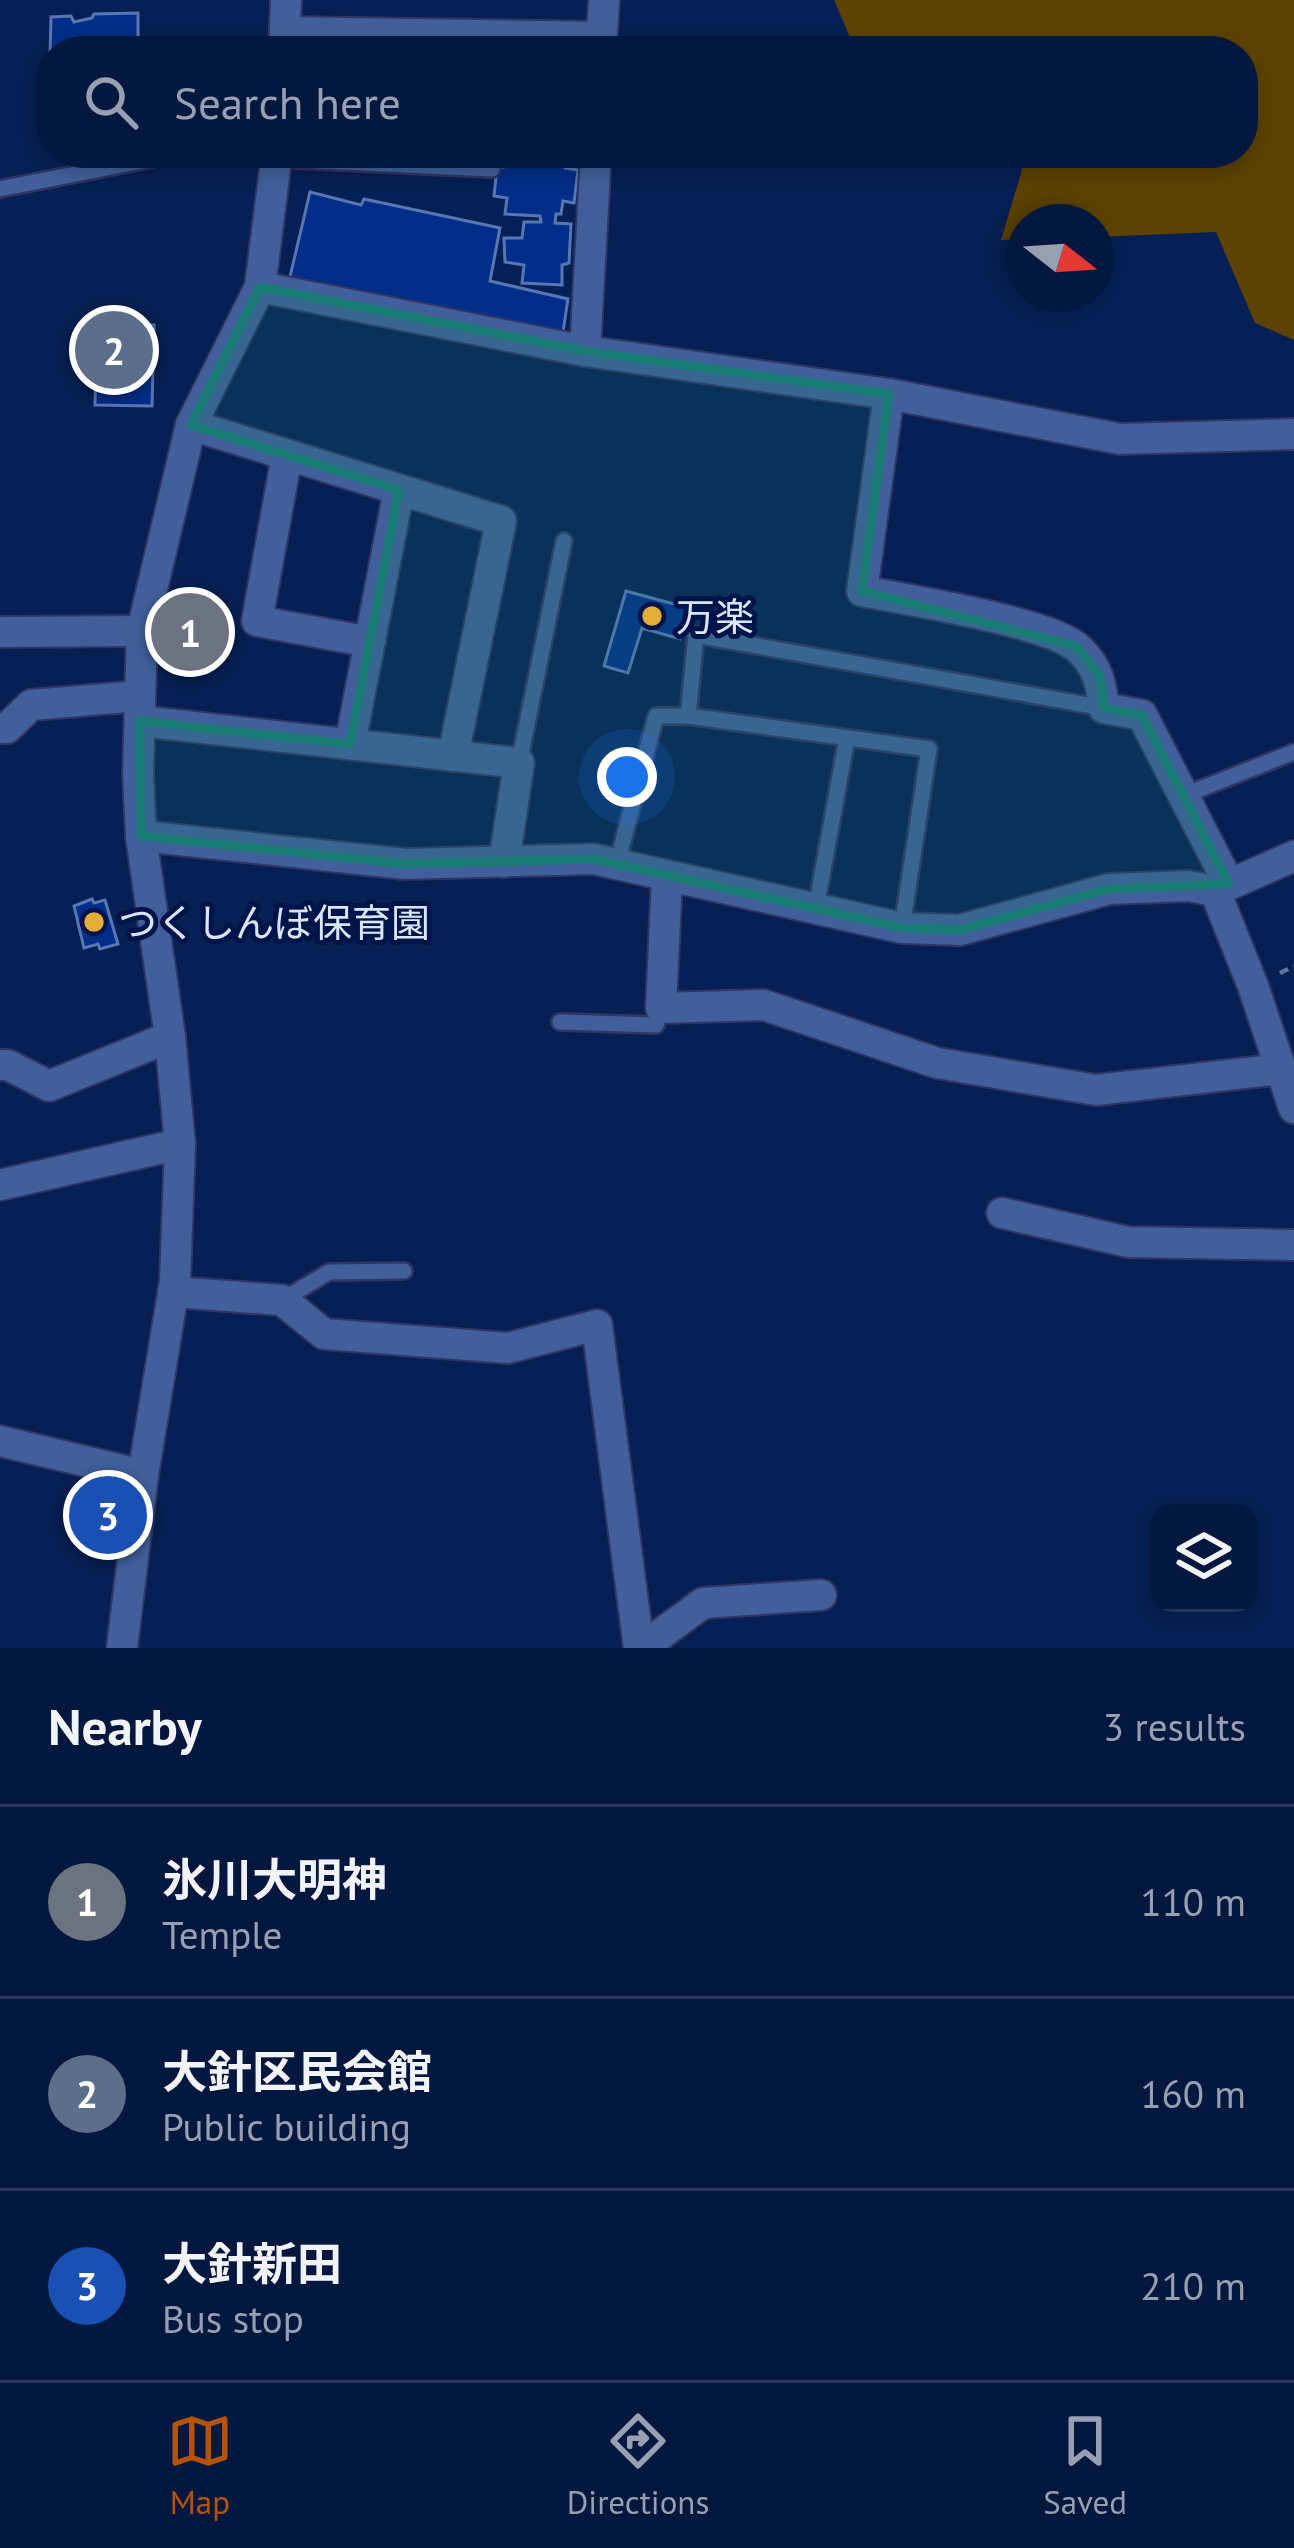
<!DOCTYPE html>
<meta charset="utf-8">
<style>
:root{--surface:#04173f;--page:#0d2046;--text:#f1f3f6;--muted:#979fb0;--line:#253659;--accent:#b45309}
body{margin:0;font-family:"PT Sans","Noto Sans JP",sans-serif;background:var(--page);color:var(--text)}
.controls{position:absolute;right:36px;bottom:36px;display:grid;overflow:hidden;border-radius:24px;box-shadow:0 6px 18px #0003}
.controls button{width:108px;height:108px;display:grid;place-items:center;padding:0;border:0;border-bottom:3px solid var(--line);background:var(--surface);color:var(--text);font:60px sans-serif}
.compass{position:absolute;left:1006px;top:204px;width:108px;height:108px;border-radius:50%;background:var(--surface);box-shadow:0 6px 18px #0003;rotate:107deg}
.you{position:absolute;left:627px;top:777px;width:42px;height:42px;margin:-30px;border:9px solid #fff;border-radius:50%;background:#1a73e8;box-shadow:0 0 0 18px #1a73e833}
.badge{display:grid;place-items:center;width:78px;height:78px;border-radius:50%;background:var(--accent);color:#fff;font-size:39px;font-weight:700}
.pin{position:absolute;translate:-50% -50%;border:6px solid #fff;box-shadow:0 3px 12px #0006}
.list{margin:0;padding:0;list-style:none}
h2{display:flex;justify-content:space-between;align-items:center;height:156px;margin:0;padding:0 48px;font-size:51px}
h2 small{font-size:39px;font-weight:400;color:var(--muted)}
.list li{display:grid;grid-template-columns:78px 1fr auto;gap:36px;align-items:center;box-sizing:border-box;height:192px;padding:0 48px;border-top:3px solid var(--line)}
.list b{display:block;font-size:45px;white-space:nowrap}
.list p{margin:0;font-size:39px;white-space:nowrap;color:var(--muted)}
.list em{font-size:39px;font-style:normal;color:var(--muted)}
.icon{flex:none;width:66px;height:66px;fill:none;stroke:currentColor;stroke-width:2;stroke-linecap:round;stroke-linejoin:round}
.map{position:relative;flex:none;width:1294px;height:1648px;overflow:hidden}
.search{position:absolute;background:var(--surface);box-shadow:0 6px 18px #0003;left:36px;right:36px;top:36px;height:132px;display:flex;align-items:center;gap:30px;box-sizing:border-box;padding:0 42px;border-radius:48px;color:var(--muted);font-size:45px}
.sheet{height:732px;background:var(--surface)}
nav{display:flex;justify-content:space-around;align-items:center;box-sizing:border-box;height:168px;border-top:3px solid var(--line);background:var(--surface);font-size:33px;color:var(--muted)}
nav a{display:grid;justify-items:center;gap:6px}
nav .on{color:var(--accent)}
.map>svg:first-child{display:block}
.green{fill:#5c4203}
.building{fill:#022d88;stroke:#5777b4;stroke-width:3}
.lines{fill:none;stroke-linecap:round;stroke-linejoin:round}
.lane-casing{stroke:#303563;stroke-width:20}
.street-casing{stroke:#303563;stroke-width:34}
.secondary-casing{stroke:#303563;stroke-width:34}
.path{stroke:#60739a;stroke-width:4.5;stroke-dasharray:9 6;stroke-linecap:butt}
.lane{stroke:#41609b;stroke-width:15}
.street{stroke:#41609b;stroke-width:30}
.secondary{stroke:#41609b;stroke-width:30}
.marked{fill:#197c75;fill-opacity:0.2;stroke:#197c75;stroke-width:9;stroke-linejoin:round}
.poi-dot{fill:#e4ad35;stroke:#011449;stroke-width:4.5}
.labels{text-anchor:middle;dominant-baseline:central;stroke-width:10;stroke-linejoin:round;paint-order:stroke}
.poi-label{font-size:39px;fill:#dae5fa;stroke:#011449;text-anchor:start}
</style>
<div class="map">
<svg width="1294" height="1648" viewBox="0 0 1294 1648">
<rect width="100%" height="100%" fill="#061f54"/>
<!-- green -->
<polygon class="green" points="834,0 1294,0 1294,340 1255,323 1216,232 1096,237 1096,222 1024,222 1024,239 1001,240 1027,153 1243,153 1243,51 856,51"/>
<!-- building -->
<g class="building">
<polygon points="138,13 138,51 51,51 50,55 51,17 71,16 74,22 92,18 94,14"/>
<polygon points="511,153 566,153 565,168 578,170 574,203 563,201 561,214 556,214 555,223 571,224 569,263 562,265 562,285 522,283 524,265 505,262 504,238 522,238 524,222 541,222 540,216 505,214 507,198 494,196 497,168 510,166"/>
<polygon points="310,192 361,205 364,199 500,228 490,281 568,299 563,332 289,281"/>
<polygon points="97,324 154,325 152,406 95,405"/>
<polygon points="626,591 689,608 680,639 642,628 628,673 604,666"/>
<polygon points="92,899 94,903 105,900 118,944 100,949 98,944 84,948 74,906"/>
</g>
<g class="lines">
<!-- lane casing -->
<g class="lane-casing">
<g id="lane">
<polyline points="276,159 492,169"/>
<polyline points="0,189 182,153"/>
<polyline points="519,763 564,541"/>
<polyline points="1182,796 1294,752"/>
<polyline points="617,864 656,716 688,716"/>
<polyline points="816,908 847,738"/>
<polyline points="902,928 929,749 688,716 696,635 1104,708"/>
<polyline points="560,1022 656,1025 661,1008"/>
<polyline points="282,1300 329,1272 404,1271"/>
</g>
</g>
<!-- street casing -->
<g class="street-casing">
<g id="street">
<polyline points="286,32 602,37"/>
<polyline points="601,51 604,0"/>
<polyline points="260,287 585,351 889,394 1120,439 1294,434"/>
<polyline points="585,351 596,153"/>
<path d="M889 394 862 591C907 600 1051 622 1079 649 1098 667 1101 683 1104 708L1142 715 1229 884"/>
<polyline points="191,425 501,521 453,756"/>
<polyline points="287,455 257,621 370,642"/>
<polyline points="0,632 142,631"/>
<polyline points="140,721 519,763 504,862"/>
<polyline points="0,728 7,728 31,705 139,696"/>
<polyline points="350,744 399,490"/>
<polyline points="141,836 405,864 594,859 902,928 960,930 1109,889 1188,886 1215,891 1294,856"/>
<polyline points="667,876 661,1008 764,1005 937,1063 1096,1090 1281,1069"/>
<polyline points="1215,891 1253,986 1294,1108"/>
<polyline points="0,1065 8,1065 49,1086 170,1037"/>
<polyline points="0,1185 180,1144"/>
<polyline points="1002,1213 1128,1242 1294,1245"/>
<polyline points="173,1292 282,1300 324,1334 508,1348 597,1325 639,1648"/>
<polyline points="0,1441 143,1475"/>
<polyline points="642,1648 703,1603 821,1595"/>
</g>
</g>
<!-- secondary casing -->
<g class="secondary-casing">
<g id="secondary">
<polyline points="284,51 286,0"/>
<polyline points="122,1648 143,1475 175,1281 180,1144 170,1037 141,836 138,774 142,631 191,425 260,287 277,153"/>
</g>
</g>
<!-- path -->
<polyline class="path" points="1280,973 1294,966"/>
<!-- lane -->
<use href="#lane" class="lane"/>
<!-- street -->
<use href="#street" class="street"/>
<!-- secondary -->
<use href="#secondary" class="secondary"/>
</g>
<!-- marked area -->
<path class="marked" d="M260 287 585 351 889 394 862 591 1076 646 1100 676 1104 708 1142 715 1229 884 1109 889 960 930 902 928 594 859 405 864 141 836 140 721 350 744 399 490 191 425Z"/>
<!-- markers -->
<g class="poi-dot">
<circle cx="652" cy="616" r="12"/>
<circle cx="94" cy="922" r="12"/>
</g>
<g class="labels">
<!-- poi labels -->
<g class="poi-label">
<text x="676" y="616">万楽</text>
<text x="118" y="922">つくしんぼ保育園</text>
</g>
</g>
</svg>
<div class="controls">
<button><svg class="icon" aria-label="layers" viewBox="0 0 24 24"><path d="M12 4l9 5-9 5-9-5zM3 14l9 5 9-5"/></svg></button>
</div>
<svg class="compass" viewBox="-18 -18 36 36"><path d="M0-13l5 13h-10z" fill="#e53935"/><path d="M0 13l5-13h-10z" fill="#979fb0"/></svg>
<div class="you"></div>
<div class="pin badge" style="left:190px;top:632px;background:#6b7280">1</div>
<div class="pin badge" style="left:114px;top:350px;background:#5c6f8a">2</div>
<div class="pin badge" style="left:108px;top:1515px;background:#1a4fb4">3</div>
<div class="search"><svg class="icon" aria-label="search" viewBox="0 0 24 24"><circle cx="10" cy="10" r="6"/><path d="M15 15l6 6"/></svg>Search here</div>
</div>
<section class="sheet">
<h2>Nearby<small>3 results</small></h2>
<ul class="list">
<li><span class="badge" style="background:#6b7280">1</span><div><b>氷川大明神</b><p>Temple</p></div><em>110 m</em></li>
<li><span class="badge" style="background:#5c6f8a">2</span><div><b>大針区民会館</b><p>Public building</p></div><em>160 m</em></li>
<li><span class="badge" style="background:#1a4fb4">3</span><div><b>大針新田</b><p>Bus stop</p></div><em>210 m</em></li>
</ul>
</section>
<nav>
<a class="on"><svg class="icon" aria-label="map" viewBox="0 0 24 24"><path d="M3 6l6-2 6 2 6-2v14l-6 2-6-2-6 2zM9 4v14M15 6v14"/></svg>Map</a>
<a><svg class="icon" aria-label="directions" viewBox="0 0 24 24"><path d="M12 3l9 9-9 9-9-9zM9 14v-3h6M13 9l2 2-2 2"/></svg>Directions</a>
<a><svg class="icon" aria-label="saved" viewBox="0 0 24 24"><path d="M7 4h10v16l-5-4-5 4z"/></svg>Saved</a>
</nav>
